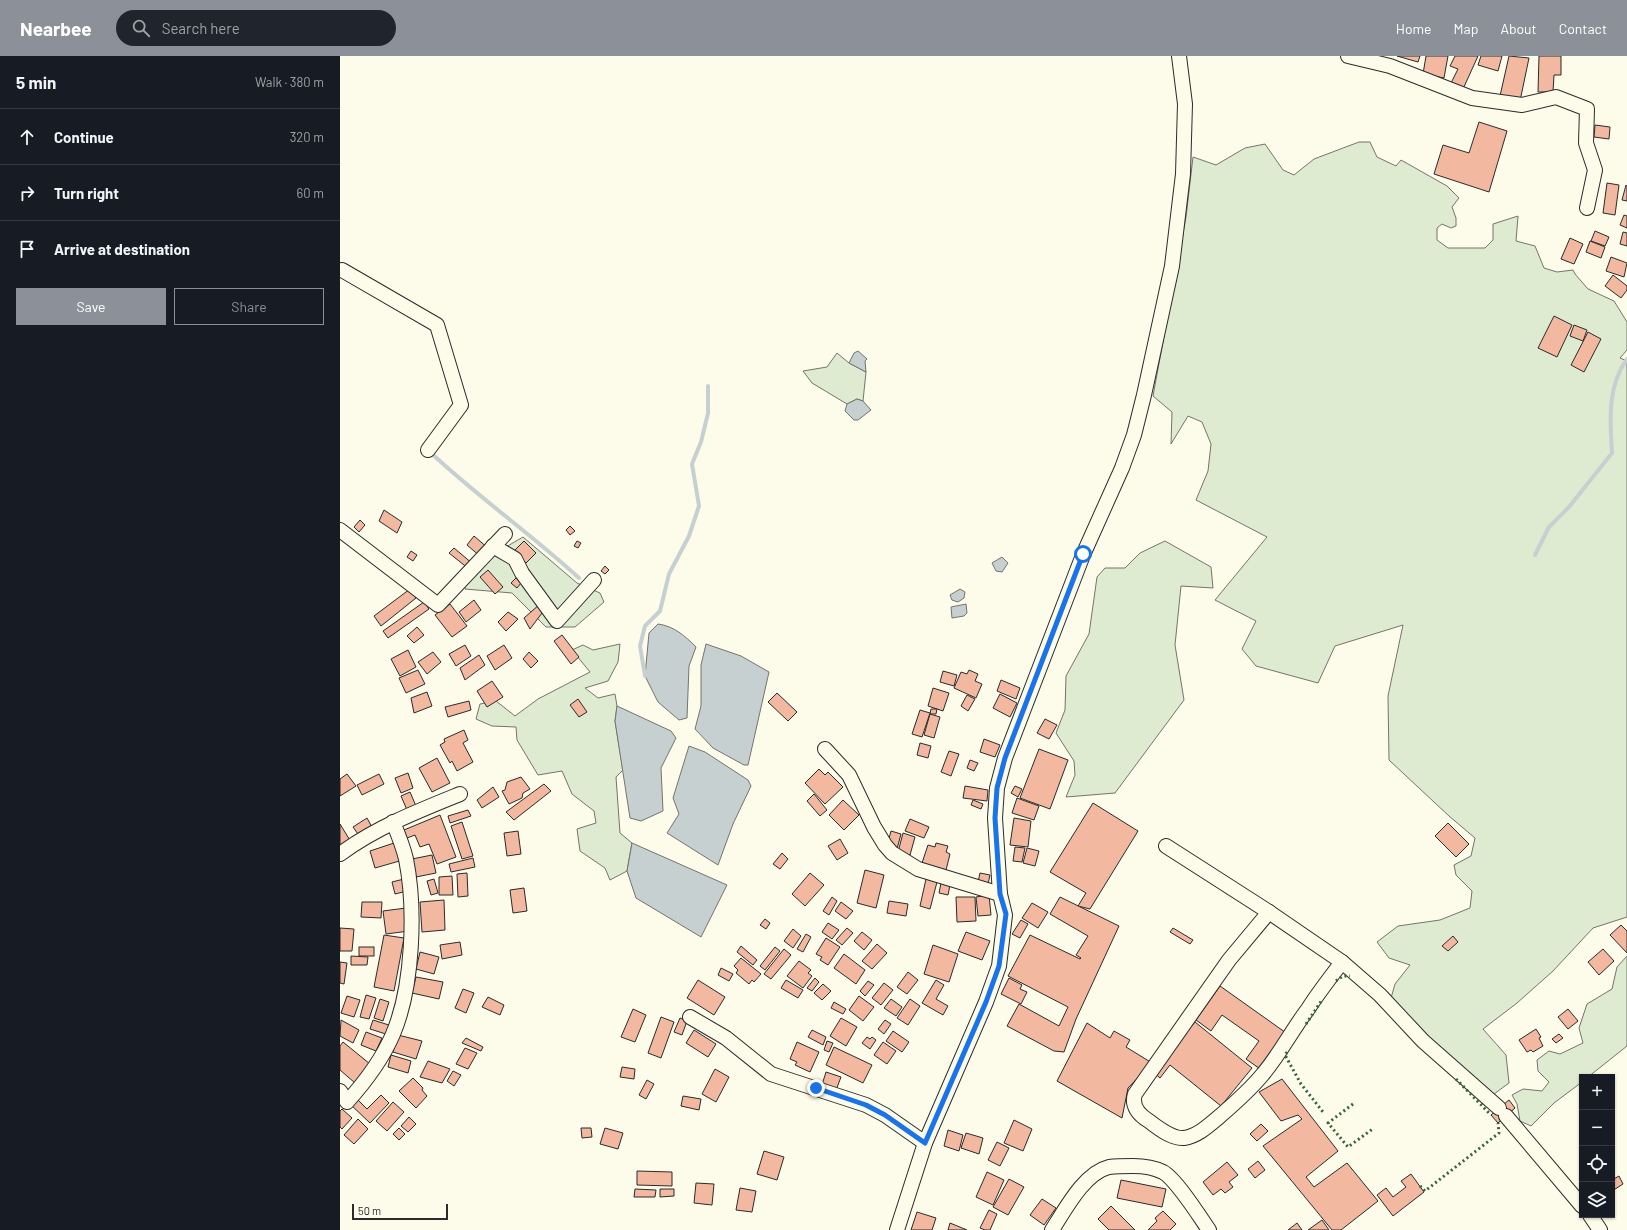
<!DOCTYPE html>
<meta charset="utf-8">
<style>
:root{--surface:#171b24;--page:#20242c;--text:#f1f3f6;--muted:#9ea1a6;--line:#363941;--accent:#8c9099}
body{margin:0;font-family:Barlow,sans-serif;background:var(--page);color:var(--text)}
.controls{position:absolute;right:12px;bottom:12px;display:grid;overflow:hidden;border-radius:0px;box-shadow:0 1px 3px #0004}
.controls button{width:36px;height:36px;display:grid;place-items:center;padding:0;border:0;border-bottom:1px solid var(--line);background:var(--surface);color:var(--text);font:20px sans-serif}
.scale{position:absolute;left:12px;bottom:10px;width:96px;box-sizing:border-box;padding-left:4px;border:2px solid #2b2b2b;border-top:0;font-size:11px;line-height:14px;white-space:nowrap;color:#2b2b2b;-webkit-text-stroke:3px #fdfbea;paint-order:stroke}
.stop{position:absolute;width:12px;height:12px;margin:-9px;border:3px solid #1a73e8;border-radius:50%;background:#fff}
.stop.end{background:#1a73e8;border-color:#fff;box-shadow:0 1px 4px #0008}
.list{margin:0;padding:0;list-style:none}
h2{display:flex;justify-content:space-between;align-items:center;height:52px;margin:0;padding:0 16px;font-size:17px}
h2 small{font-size:13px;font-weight:400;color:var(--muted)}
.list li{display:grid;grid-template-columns:26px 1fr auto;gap:12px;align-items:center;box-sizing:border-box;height:56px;padding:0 16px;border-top:1px solid var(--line)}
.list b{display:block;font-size:15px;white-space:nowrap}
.list em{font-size:13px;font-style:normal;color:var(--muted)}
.actions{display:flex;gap:8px;padding:12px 16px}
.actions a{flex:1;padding:9px 0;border:1px solid var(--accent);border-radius:0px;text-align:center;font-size:14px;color:var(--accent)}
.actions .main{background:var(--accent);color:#fff}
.icon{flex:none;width:22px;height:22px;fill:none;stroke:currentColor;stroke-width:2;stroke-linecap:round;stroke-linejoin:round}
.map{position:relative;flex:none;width:1287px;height:1174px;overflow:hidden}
header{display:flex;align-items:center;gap:24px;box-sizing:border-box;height:56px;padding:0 20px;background:var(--accent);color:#fff}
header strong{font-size:19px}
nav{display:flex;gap:22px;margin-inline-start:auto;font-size:14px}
.search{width:280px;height:36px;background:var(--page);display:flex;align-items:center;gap:10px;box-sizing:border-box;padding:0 14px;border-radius:22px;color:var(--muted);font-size:15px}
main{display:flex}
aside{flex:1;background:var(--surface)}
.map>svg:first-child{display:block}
.green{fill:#deebd1;stroke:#74746e}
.water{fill:#c7d0d0;stroke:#74746e}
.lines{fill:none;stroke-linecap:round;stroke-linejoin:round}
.stream{stroke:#c7d0d0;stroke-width:4}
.building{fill:#f2b8a0;stroke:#2b2b2b}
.minor-casing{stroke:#2b2b2b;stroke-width:16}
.minor{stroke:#fdfbea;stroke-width:14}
.hedge{stroke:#34623c;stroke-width:3;stroke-dasharray:2 3;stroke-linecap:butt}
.route{stroke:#1a73e8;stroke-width:5}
</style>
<header>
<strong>Nearbee</strong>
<div class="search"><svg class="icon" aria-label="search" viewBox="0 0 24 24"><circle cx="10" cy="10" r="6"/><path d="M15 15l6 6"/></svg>Search here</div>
<nav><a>Home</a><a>Map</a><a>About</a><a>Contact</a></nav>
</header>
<main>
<aside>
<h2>5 min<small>Walk · 380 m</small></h2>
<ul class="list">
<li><svg class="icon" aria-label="ahead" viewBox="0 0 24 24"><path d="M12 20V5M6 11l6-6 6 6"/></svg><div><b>Continue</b></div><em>320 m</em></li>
<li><svg class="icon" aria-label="right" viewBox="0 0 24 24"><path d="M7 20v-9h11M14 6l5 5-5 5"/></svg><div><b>Turn right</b></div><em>60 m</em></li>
<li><svg class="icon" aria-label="arrive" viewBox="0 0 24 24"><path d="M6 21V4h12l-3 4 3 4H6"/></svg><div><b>Arrive at destination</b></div></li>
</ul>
<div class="actions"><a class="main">Save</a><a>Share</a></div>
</aside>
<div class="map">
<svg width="1287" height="1174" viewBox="0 0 1287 1174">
<rect width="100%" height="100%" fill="#fdfbea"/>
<!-- green -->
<g class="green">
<polygon points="1019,86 1030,86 1037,101 1056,110 1061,104 1107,130 1119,142 1112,151 1116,162 1116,170 1111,172 1102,168 1097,172 1097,184 1108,192 1145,192 1153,184 1153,168 1178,160 1176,185 1195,190 1204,212 1217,216 1233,214 1235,218 1248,233 1274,245 1287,266 1287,294 1280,302 1287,305 1287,861 1253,872 1213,915 1177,947 1143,973 1166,999 1169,1027 1154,1038 1084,984 1051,942 1055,928 1070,909 1049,902 1037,886 1058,870 1100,864 1130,852 1132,835 1116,819 1114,809 1131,800 1135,782 1109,760 1049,704 1048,640 1063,569 995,590 978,627 916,610 902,593 916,565 875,544 927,481 856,444 868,415 871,388 862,366 848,360 831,388 832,356 813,340 846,161 853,101 876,109 905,92 925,88 943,114 954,119 974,103"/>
<polygon points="497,297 509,307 526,316 523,345 517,343 507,348 472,327 463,315 487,311"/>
<polygon points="183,481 237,527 260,537 264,546 235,571 206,571 172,537 125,533 125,515"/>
<polygon points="825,485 871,511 873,532 841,530 835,589 844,644 775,737 726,741 735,719 734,705 716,677 725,654 726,620 749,578 757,521 765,512 785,512 800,497"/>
<polygon points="280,588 278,606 268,625 245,632 258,642 275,638 277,650 275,665 283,714 276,721 280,777 292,787 287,815 270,824 265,812 240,795 237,773 256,767 254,755 232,738 222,715 198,719 177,684 176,671 152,670 136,663 140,648 156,645 175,660 198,643 250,616 232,594 243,589 253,594"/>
<polygon points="1287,900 1287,990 1248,1021 1242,1021 1242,1026 1214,1047 1191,1070 1180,1065 1177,1048 1172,1039 1183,1033 1202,1035 1209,1026 1198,1015 1197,1004 1209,995 1220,998 1243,987 1239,972 1247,948 1272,933 1277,911"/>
</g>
<!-- water -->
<g class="water">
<polygon points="518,295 527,303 525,305 526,316 509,307 514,297"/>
<polygon points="517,343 523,345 531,354 518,364 514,364 505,355 507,348"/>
<polygon points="662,501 668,507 662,516 656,515 652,507"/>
<polygon points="620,533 625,536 624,542 618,546 612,544 610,539"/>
<polygon points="626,548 627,557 624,560 612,562 611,551"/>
<path d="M318 568C334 570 345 580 356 591L349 610 347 662 339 664 318 646 305 620 309 577Z"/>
<polygon points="366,588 401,600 429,616 408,709 404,709 373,692 355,673 361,650 361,609"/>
<polygon points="277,650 331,675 336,682 321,712 323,755 301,765 290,762 275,665"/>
<polygon points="349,690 365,696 408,724 411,730 393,768 378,809 327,777 339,758 333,742"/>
<polygon points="292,787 387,829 361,881 296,842 287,815"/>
</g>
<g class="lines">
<!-- stream -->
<g class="stream">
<path d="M90 396C138 441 191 478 239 522"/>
<path d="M1195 499 1209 471 1229 451 1272 397C1270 366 1267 330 1287 303"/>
<polyline points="305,620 300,590 305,570 320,555 329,518 349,480 359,450 352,408 361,386 368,357 368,330"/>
</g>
</g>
<!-- building -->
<g class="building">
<polygon points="1057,0 1080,0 1078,6"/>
<polygon points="1086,0 1108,0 1104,22 1083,18"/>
<polygon points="1115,0 1138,0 1123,33 1111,27 1118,13 1110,10"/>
<polygon points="1141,0 1162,0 1158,15 1138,9"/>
<polygon points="1169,0 1189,2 1180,45 1160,40"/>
<polygon points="1199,0 1221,0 1221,19 1214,19 1213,36 1198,36"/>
<polygon points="1139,66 1167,75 1149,136 1094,118 1103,89 1129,97"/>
<polygon points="1255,69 1270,71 1269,83 1254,81"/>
<polygon points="1267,127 1279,129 1275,159 1263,157"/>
<polygon points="1286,129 1287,130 1287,145 1282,144"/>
<polygon points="1284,159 1287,160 1287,172 1280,169"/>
<polygon points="1255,175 1269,181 1265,190 1251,185"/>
<polygon points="1283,176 1287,177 1287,190 1280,188"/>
<polygon points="1230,182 1243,188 1234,208 1221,203"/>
<polygon points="1250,185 1265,191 1261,202 1246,196"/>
<polygon points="1271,201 1287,207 1284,221 1266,215"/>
<polygon points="1273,219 1287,230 1287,234 1281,242 1265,230"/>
<polygon points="1214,260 1232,269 1217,301 1198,292"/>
<polygon points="1234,269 1247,274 1243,285 1230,280"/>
<polygon points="1248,276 1261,283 1244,316 1231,309"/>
<polygon points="44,454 62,466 57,477 39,465"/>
<polygon points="20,464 25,469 19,476 14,471"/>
<polygon points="230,470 235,475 230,479 226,474"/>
<polygon points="134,480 149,493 141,501 127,489"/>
<polygon points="184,485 196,497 186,507 174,495"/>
<polygon points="237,485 241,487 238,492 234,490"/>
<polygon points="114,492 133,508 129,513 109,497"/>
<polygon points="71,495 77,499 73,505 67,501"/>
<polygon points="265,510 269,514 265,518 261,515"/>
<polygon points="148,514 163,531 155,538 140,521"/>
<polygon points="180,518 185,522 177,532 171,527"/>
<polygon points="70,533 76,542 41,570 34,560"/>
<polygon points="134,544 141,554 126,566 119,556"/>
<polygon points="84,546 89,553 48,582 43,575"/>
<polygon points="110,548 127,570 112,581 95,559"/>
<polygon points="200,548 205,553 190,573 184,562"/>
<polygon points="168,556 178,563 166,575 158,566"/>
<polygon points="77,571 84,579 74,587 67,580"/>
<polygon points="222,579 239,601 231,608 214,585"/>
<polygon points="125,589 131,600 116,610 109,598"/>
<polygon points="164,589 172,602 155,614 147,600"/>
<polygon points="68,594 76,611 60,620 51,603"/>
<polygon points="93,596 101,606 87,618 78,606"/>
<polygon points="189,596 198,605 191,612 183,603"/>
<polygon points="139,599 145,609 125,624 120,612"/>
<polygon points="78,614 85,628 66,637 59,622"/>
<polygon points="629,614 638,618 635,625 642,628 636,642 614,632 621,616 627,618"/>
<polygon points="603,615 617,619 614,630 600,626"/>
<polygon points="661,624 680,632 676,643 657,635"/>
<polygon points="152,625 163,641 147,651 137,635"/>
<polygon points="593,632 609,637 603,655 588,650"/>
<polygon points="87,636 92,650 74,657 71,642"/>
<polygon points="437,637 457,656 448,665 428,646"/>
<polygon points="660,638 677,647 670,661 653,652"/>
<polygon points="627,639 635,643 628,655 621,650"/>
<polygon points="238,643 247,656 239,661 230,649"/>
<polygon points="129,645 131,654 108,661 105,651"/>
<polygon points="591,653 597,653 596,658 590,658"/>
<polygon points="580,654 590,657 582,681 572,678"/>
<polygon points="590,658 600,661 594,682 584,679"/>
<polygon points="705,663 717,669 709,683 697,677"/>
<polygon points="124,674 128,684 123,687 133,706 117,715 112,705 110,707 100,689 105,686 104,683"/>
<polygon points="644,683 660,689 655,701 640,696"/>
<polygon points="580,687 591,690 588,702 577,699"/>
<polygon points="699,693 728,704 710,753 680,742"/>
<polygon points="609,695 619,698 611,720 601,716"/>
<polygon points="97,702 110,727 92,736 79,712"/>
<polygon points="630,704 638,707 634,715 627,712"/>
<polygon points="479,713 485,719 488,716 503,731 485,748 465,727"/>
<polygon points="68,717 73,732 61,737 55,722"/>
<polygon points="7,718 16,730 0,740 0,723"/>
<polygon points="39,718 44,728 22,739 17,729"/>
<polygon points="181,721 190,733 183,737 182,742 169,748 162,735 165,734 167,726"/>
<polygon points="204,728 211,735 174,764 166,756"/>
<polygon points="625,730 648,734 647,745 623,742"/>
<polygon points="675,730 682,733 678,741 671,737"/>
<polygon points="153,731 159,741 142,752 137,744"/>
<polygon points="70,736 76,750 67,754 61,740"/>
<polygon points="474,738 487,754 480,760 467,745"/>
<polygon points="677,742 699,750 694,764 672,757"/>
<polygon points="503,744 519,759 504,774 489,759"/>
<polygon points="633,744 643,748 641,753 631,749"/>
<polygon points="753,747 798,775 750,853 738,850 746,837 710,816"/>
<polygon points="128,754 131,760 110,767 108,760"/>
<polygon points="100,759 116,801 97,808 89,788 80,791 75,779 67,782 64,774"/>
<polygon points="27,762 33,773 20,781 13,771"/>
<polygon points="674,762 691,765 688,791 670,789"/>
<polygon points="570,763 589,771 584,782 565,775"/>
<polygon points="122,766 133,800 122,803 111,770"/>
<polygon points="1108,767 1129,788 1116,801 1095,780"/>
<polygon points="0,768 11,786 0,795"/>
<polygon points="178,775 181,798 167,800 164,777"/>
<polygon points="551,775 561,778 557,793 547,790"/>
<polygon points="563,777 575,781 570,799 558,796"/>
<polygon points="500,783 508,797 497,804 488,790"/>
<polygon points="57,786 63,804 35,812 30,795"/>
<polygon points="596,787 608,790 606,796 610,798 606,814 582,807 588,789 595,791"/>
<polygon points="675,791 685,792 682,806 673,805"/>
<polygon points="687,792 699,795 695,810 683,807"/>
<polygon points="442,797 448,803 440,813 433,808"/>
<polygon points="92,799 96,817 76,821 72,803"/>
<polygon points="133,802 135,811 111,816 109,808"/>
<polygon points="525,814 544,819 536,852 517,847"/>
<polygon points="127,817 128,840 118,841 117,818"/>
<polygon points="470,817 484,829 465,850 452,838"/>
<polygon points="640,817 650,819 648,828 638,826"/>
<polygon points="112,820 113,839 99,839 99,821"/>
<polygon points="64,823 67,835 55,838 52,826"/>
<polygon points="94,823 98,837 91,839 87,825"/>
<polygon points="586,823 597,826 590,853 580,850"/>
<polygon points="601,827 610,829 608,839 599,837"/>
<polygon points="184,832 187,855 173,857 170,834"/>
<polygon points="649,839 651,859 638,860 636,841"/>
<polygon points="492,841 497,845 489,859 483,855"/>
<polygon points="616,841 635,841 636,865 617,866"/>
<polygon points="720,841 779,870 736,963 724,996 714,995 667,970 679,948 719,970 728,951 668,920 690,879 740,903 741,902 736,899 748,880 710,858"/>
<polygon points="104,844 105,874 82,876 80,846"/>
<polygon points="549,845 568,848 566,860 547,857"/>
<polygon points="22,846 42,846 41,862 21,861"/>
<polygon points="501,846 513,855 506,863 495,855"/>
<polygon points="692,847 708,856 698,872 682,862"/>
<polygon points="66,852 69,875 46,878 43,855"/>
<polygon points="425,863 430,867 426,873 420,869"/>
<polygon points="681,864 688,868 680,882 672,878"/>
<polygon points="488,867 499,874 492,883 482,876"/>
<polygon points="1281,869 1287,875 1287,897 1270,879"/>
<polygon points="0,872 14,873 12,895 0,895"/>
<polygon points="507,872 513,877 502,889 496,884"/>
<polygon points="833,872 853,884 850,888 830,876"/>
<polygon points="453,873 461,880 453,892 444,885"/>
<polygon points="522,876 532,884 524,894 514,885"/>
<polygon points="626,876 650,885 642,904 618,895"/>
<polygon points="466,878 471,881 463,896 457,893"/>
<polygon points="44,879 64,882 54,935 34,931"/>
<polygon points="1113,880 1118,886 1108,895 1102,890"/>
<polygon points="486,882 500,891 488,909 480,904 482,901 476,898"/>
<polygon points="120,886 122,899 102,903 100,889"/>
<polygon points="537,888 547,897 532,913 522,905"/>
<polygon points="593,889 618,898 609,926 584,918"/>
<polygon points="401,890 417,904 413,909 397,896"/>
<rect x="19" y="891" width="15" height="9"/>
<polygon points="435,891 440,895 425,914 420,910"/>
<polygon points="444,893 451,899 431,923 424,918"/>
<polygon points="1263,893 1274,905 1259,919 1248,906"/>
<polygon points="80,896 99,901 94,918 76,913"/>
<polygon points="504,898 525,914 516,928 494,912"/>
<polygon points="11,900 28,901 27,909 11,909"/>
<polygon points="401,902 421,918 414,926 412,924 409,928 396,917 398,914 394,910"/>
<polygon points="459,905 471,914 468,917 472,920 463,932 447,920"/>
<polygon points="0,906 7,907 4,928 0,927"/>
<polygon points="381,912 393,918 389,925 378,919"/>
<polygon points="568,916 578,924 567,938 557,931"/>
<polygon points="76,921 103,926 99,943 72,937"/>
<polygon points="475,922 479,926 472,935 467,932"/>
<polygon points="669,922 682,929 680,933 687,936 681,948 661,938"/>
<polygon points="358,924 385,941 374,959 347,942"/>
<polygon points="446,924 463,934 458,942 441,932"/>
<polygon points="596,924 604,929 596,943 608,950 603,959 582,947"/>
<polygon points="528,925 534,929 525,940 520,935"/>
<polygon points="544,927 553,934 541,949 532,942"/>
<polygon points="483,928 491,935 482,944 474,937"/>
<polygon points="880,930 949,979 923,1015 906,1003 919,985 882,959 871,975 856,964"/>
<polygon points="123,933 134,937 126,957 115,952"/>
<polygon points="26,939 36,942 29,963 20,961"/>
<polygon points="7,940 20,944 14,961 1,957"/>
<polygon points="519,940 534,951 523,965 509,954"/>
<polygon points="148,941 164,949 160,959 142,951"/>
<polygon points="40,943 49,946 43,965 34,962"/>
<polygon points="551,943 562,951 556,960 544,952"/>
<polygon points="570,943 580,950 568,969 557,962"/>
<polygon points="494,946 506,953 503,958 491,952"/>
<polygon points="293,953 306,959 295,986 281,981"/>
<polygon points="1228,953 1238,965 1228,973 1218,961"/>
<polygon points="321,961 334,966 321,1002 308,997"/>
<polygon points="340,962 347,965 342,979 334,976"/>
<polygon points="501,962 517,971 506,990 490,980"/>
<polygon points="1,964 19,974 13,987 0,980"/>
<polygon points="33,964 52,970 49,979 30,973"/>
<polygon points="545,964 551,968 544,978 538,973"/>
<polygon points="855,966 912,1012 881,1050 830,1009 820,1022 813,1016"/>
<polygon points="747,967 770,982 774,975 790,984 786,991 812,1007 788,1032 782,1062 717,1025"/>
<polygon points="1196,973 1201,981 1199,982 1203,990 1193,996 1191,994 1187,996 1179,984"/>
<polygon points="354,974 376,988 368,1001 346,987"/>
<polygon points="472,974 486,981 483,989 468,981"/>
<polygon points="553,975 569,986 562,996 546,985"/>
<polygon points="26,976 42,982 36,995 21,989"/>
<polygon points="1219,978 1223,982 1216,987 1212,983"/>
<polygon points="58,979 82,985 76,1003 53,996"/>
<polygon points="527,981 530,983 532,981 536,984 530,993 522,987"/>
<polygon points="126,982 143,991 141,995 122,987"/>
<polygon points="487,985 493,987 489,996 484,994"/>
<polygon points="3,986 30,1008 15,1027 0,1014 0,990"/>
<polygon points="457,986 479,996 470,1016 455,1009 457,1006 450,1003"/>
<polygon points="543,986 556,995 547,1008 534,999"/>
<polygon points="494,991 532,1009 523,1027 486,1009"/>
<polygon points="125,992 137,997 128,1013 116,1008"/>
<polygon points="51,999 71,1005 68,1017 48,1011"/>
<polygon points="88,1005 110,1013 102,1027 80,1021"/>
<polygon points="282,1011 295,1013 294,1023 280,1021"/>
<polygon points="375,1013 389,1021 376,1046 362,1038"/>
<polygon points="113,1015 121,1019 114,1030 107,1025"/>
<polygon points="486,1016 501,1021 495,1037 481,1032"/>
<polygon points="73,1022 83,1032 82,1034 87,1040 76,1052 59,1035"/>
<polygon points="942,1023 998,1095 966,1121 974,1131 1007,1107 1038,1145 1001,1174 992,1174 923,1090 962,1063 958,1059 941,1065 919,1036"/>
<polygon points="307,1024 314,1028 306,1043 299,1039"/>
<polygon points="41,1039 49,1047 30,1067 10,1048 16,1042 27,1053"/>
<polygon points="343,1040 361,1043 359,1054 341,1050"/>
<polygon points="1169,1044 1175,1052 1158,1067 1151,1059"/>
<polygon points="53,1046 64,1056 47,1075 36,1065"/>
<polygon points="2,1053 12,1062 2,1073 0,1071 0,1055"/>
<polygon points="69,1061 76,1068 68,1076 61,1070"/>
<polygon points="18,1063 28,1073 14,1088 4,1079"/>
<polygon points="674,1064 692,1073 683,1095 664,1087"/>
<polygon points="921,1068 928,1075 917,1085 910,1078"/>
<polygon points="59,1072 65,1078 59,1084 53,1078"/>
<polygon points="241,1072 251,1072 252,1081 242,1082"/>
<polygon points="265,1072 283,1077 278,1093 260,1088"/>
<polygon points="608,1074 623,1079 619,1095 604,1090"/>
<polygon points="626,1077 643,1082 639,1098 621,1092"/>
<polygon points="657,1086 669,1092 660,1110 648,1104"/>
<polygon points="424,1095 444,1101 437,1124 417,1118"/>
<polygon points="918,1105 925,1114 915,1122 908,1113"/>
<polygon points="887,1106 898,1119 889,1126 893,1131 885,1137 881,1133 873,1139 863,1126"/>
<polygon points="297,1115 332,1116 332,1130 297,1129"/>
<polygon points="647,1116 664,1124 653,1149 636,1141"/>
<polygon points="1071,1118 1084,1136 1053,1160 1037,1139 1046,1132 1053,1141 1066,1131 1061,1125"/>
<polygon points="1279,1120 1283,1128 1272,1135 1272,1124"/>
<polygon points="669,1123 684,1131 668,1159 653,1151"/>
<polygon points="781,1124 826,1133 822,1151 777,1142"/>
<polygon points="356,1127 374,1128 372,1149 354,1147"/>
<polygon points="400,1132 416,1135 412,1156 396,1154"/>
<polygon points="295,1133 316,1134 315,1141 294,1141"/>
<polygon points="320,1133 334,1133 334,1140 320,1141"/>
<polygon points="702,1143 716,1152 704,1169 690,1159"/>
<polygon points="771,1150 795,1174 769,1174 758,1163"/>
<polygon points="649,1154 657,1158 650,1174 645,1174 640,1172"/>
<polygon points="823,1155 836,1168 830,1174 808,1174 817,1165 815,1162"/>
<polygon points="577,1156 596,1162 592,1174 571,1174"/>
<polygon points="982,1164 989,1174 968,1174"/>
<polygon points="610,1167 627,1174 608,1174"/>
<polygon points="957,1167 962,1174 948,1174"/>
</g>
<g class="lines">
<!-- minor casing -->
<g class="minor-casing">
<g id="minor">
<polyline points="1008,0 1050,10 1132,42 1182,49 1216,41 1247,53 1246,87 1255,114 1247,152"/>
<polyline points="2,214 97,269 121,349 88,394"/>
<polyline points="0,474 98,549 165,478"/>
<polyline points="153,490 175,503 182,517 217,565 254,524"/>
<polyline points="485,693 509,719 534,771 545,789 552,797 578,813 660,838"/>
<polyline points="826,790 929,856 1002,906 1040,939 1083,985 1159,1052"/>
<path d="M0 798C37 771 78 755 120 738"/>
<path d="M929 856 889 904 795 1038C791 1050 799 1059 809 1065 818 1072 832 1083 844 1082 858 1080 869 1069 880 1060 895 1047 910 1034 923 1018 940 998 952 974 968 953 978 937 990 922 1002 906"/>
<polyline points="350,961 386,982 431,1018 526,1049 545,1059 585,1087"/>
<path d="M0 1035 7 1046C26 1025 42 1004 53 978 73 931 76 853 66 803 63 790 58 778 53 766"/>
<polyline points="1166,1060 1242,1150"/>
<polyline points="1250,1159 1260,1174"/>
<polyline points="557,1174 585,1087 646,946 659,910 665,859 660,838 655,762 657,732 665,702 743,499 782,412 794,379 804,339 832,210 843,118 845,48 839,0"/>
<path d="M712 1174C725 1154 744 1117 769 1111 777 1110 786 1110 793 1110 803 1110 815 1112 823 1116 836 1123 860 1161 869 1174"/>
</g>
</g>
<!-- minor -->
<use href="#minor" class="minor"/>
<!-- hedge -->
<g class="hedge">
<polyline points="996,925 1003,920 1010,920"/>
<polyline points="966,968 982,944"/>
<polyline points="947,996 945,999 961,1028 983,1056"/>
<polyline points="1116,1023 1151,1059"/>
<polyline points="1013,1048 988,1067 1008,1091 1034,1072"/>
<polyline points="1080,1130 1085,1135 1159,1077 1158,1067"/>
</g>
</g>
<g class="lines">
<!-- route -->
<polyline class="route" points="476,1032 526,1049 545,1059 585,1087 646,946 659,910 666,858 660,838 655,762 657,732 665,702 743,498"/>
</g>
</svg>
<div class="controls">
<button>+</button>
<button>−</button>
<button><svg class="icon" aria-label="locate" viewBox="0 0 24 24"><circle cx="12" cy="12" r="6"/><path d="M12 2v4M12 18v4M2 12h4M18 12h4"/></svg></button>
<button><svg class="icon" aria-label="layers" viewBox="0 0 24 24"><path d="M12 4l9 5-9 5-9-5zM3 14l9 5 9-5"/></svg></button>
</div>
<div class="scale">50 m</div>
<div class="stop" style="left:743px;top:498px"></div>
<div class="stop end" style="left:476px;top:1032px"></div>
</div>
</main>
